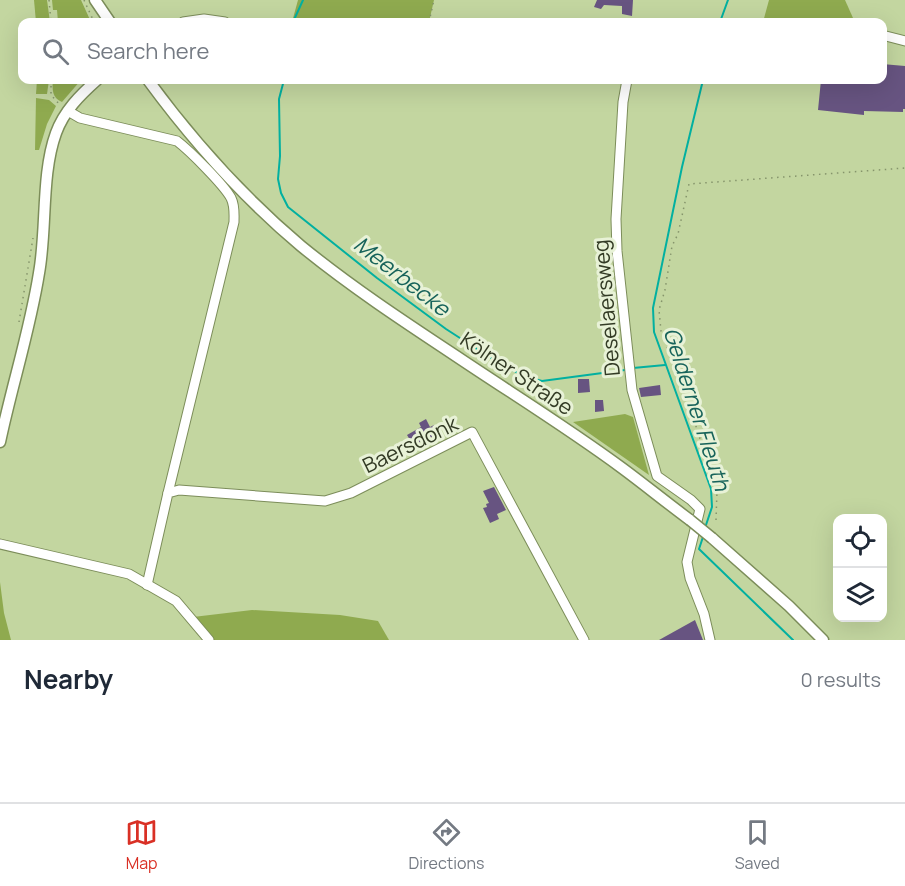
<!DOCTYPE html>
<meta charset="utf-8">
<style>
:root{--surface:#fff;--page:#f6f6f7;--text:#1f2937;--muted:#747a83;--line:#e0e1e3;--accent:#d93025}
body{margin:0;font-family:Manrope,sans-serif;background:var(--page);color:var(--text)}
.controls{position:absolute;right:18px;bottom:18px;display:grid;overflow:hidden;border-radius:12px;box-shadow:0 6px 24px #0002}
.controls button{width:54px;height:54px;display:grid;place-items:center;padding:0;border:0;border-bottom:2px solid var(--line);background:var(--surface);color:var(--text);font:30px sans-serif}
.list{margin:0;padding:0;list-style:none}
h2{display:flex;justify-content:space-between;align-items:center;height:78px;margin:0;padding:0 24px;font-size:26px}
h2 small{font-size:20px;font-weight:400;color:var(--muted)}
.icon{flex:none;width:33px;height:33px;fill:none;stroke:currentColor;stroke-width:2;stroke-linecap:round;stroke-linejoin:round}
.map{position:relative;flex:none;width:905px;height:640px;overflow:hidden}
.search{position:absolute;background:var(--surface);box-shadow:0 6px 24px #0002;left:18px;right:18px;top:18px;height:66px;display:flex;align-items:center;gap:15px;box-sizing:border-box;padding:0 21px;border-radius:12px;color:var(--muted);font-size:22px}
.sheet{height:162px;background:var(--surface)}
nav{display:flex;justify-content:space-around;align-items:center;box-sizing:border-box;height:84px;border-top:2px solid var(--line);background:var(--surface);font-size:16px;color:var(--muted)}
nav a{display:grid;justify-items:center;gap:3px}
nav .on{color:var(--accent)}
.map>svg:first-child{display:block}
.green{fill:#8faa4f}
.lines{fill:none;stroke-linecap:round;stroke-linejoin:round}
.stream{stroke:#02b0a0;stroke-width:2}
.building{fill:#675481}
.minor-casing{stroke:#7c8d5a;stroke-width:11}
.major-casing{stroke:#7c8d5a;stroke-width:13}
.path{stroke:#85946b;stroke-width:1.5;stroke-dasharray:1.5 4.5;stroke-linecap:butt}
.minor{stroke:#fff;stroke-width:9}
.major{stroke:#fff;stroke-width:10}
.major-bridge-casing{stroke:#7c8d5a;stroke-width:13;stroke-linecap:butt}
.major-bridge{stroke:#fff;stroke-width:10}
.labels{text-anchor:middle;dominant-baseline:central;stroke-width:6;stroke-linejoin:round;paint-order:stroke}
.street-label{font-size:21px;fill:#333b25;stroke:#e8f2d7}
.water-label{font-size:22px;font-style:italic;fill:#17635a;stroke:#e8f2d7}
</style>
<div class="map">
<svg width="905" height="640" viewBox="0 0 905 640">
<rect width="100%" height="100%" fill="#c3d6a0"/>
<!-- green -->
<g class="green">
<polygon points="34,0 47,0 50,22 36,22"/>
<polygon points="52,0 81,0 91,22 55,22 58,22 57,10 53,10"/>
<polygon points="298,0 434,0 429,22 292,22"/>
<polygon points="769,0 845,0 853,18 847,22 763,22"/>
<polygon points="37,80 49,80 47,94 36,94"/>
<path d="M53 80H81L62 102C52 98 52 89 53 80Z"/>
<polygon points="36,98 49,100 56,106 47,124 39,150 35,150"/>
<polygon points="625,414 633,417 649,475 573,422"/>
<polygon points="0,582 4,613 11,640 0,640"/>
<polygon points="252,610 340,615 378,621 389,640 211,640 193,617"/>
</g>
<g class="lines">
<!-- stream -->
<g class="stream">
<polyline points="293,22 303,0"/>
<polyline points="720,22 728,0"/>
<polyline points="284,80 279,99 280,156 278,179 281,193 288,207 377,278 446,329 497,362 524,376 542,381 625,370"/>
<polyline points="703,80 682,167 653,308 654,332 711,489 712,507 705,528"/>
<polyline points="633,368 665,365"/>
<polyline points="703,537 699,549 793,640"/>
</g>
</g>
<!-- building -->
<g class="building">
<polygon points="597,0 633,0 632,16 622,14 622,6 604,5 601,9 594,7"/>
<polygon points="882,64 905,66 905,109 903,109 903,112 864,111 864,115 818,110 821,80 882,80"/>
<polygon points="578,379 589,379 590,392 578,393"/>
<polygon points="660,385 661,395 641,397 639,388"/>
<polygon points="595,400 603,400 604,411 595,412"/>
<polygon points="426,419 430,427 434,425 439,434 413,445 407,435 421,427 419,423"/>
<polygon points="494,487 506,510 497,514 499,519 490,523 483,508 487,507 486,504 489,503 483,491"/>
<polygon points="695,620 703,640 659,640"/>
</g>
<g class="lines">
<!-- minor casing -->
<g class="minor-casing">
<g id="minor">
<polyline points="183,22 204,19 225,22"/>
<polyline points="882,35 905,41"/>
<polyline points="627,80 623,102 616,219 617,251 632,390 657,476 691,500 700,509 687,562 690,578 704,614 710,640"/>
<path d="M68 111 80 118 177 141C190 151 224 185 231 198 235 206 234 214 234 222L168 493"/>
<polyline points="0,544 129,574 176,601 209,640"/>
<polyline points="147,585 168,493 179,490 325,501 351,493 472,432 584,640"/>
</g>
</g>
<!-- major casing -->
<g class="major-casing">
<g id="major">
<polyline points="95,0 110,22"/>
<path d="M148 80C192 140 243 197 301 246 350 286 403 321 456 356 511 393 568 428 622 468 645 485 667 503 690 520"/>
<path d="M0 442C12 385 30 330 39 273 47 229 41 174 56 133 64 111 80 95 97 80"/>
<polyline points="712,538 789,606 823,640"/>
</g>
</g>
<!-- path -->
<g class="path">
<polyline points="49,0 51,22"/>
<polyline points="84,0 94,22"/>
<polyline points="429,22 434,0"/>
<polyline points="51,80 51,95 60,105"/>
<polyline points="19,322 33,238"/>
<polyline points="716,520 717,491 692,414 661,331 659,310 665,290 672,246 678,234 689,184 905,168"/>
</g>
<!-- minor -->
<use href="#minor" class="minor"/>
<!-- major -->
<use href="#major" class="major"/>
<!-- major-bridge casing -->
<g class="major-bridge-casing">
<polyline id="major-bridge" points="690,520 712,538"/>
</g>
<!-- major-bridge -->
<use href="#major-bridge" class="major-bridge"/>
</g>
<g class="labels">
<!-- street labels -->
<g class="street-label">
<text transform="translate(606 308) rotate(-95)">Deselaersweg</text>
<text transform="translate(517 373) rotate(34)">Kölner Straße</text>
<text transform="translate(410 444) rotate(-26)">Baersdonk</text>
</g>
<!-- water labels -->
<g class="water-label">
<text transform="translate(402 276) rotate(38)">Meerbecke</text>
<text transform="translate(697 409) rotate(72)">Gelderner Fleuth</text>
</g>
</g>
</svg>
<div class="controls">
<button><svg class="icon" aria-label="locate" viewBox="0 0 24 24"><circle cx="12" cy="12" r="6"/><path d="M12 2v4M12 18v4M2 12h4M18 12h4"/></svg></button>
<button><svg class="icon" aria-label="layers" viewBox="0 0 24 24"><path d="M12 4l9 5-9 5-9-5zM3 14l9 5 9-5"/></svg></button>
</div>
<div class="search"><svg class="icon" aria-label="search" viewBox="0 0 24 24"><circle cx="10" cy="10" r="6"/><path d="M15 15l6 6"/></svg>Search here</div>
</div>
<section class="sheet">
<h2>Nearby<small>0 results</small></h2>
<ul class="list">
</ul>
</section>
<nav>
<a class="on"><svg class="icon" aria-label="map" viewBox="0 0 24 24"><path d="M3 6l6-2 6 2 6-2v14l-6 2-6-2-6 2zM9 4v14M15 6v14"/></svg>Map</a>
<a><svg class="icon" aria-label="directions" viewBox="0 0 24 24"><path d="M12 3l9 9-9 9-9-9zM9 14v-3h6M13 9l2 2-2 2"/></svg>Directions</a>
<a><svg class="icon" aria-label="saved" viewBox="0 0 24 24"><path d="M7 4h10v16l-5-4-5 4z"/></svg>Saved</a>
</nav>
